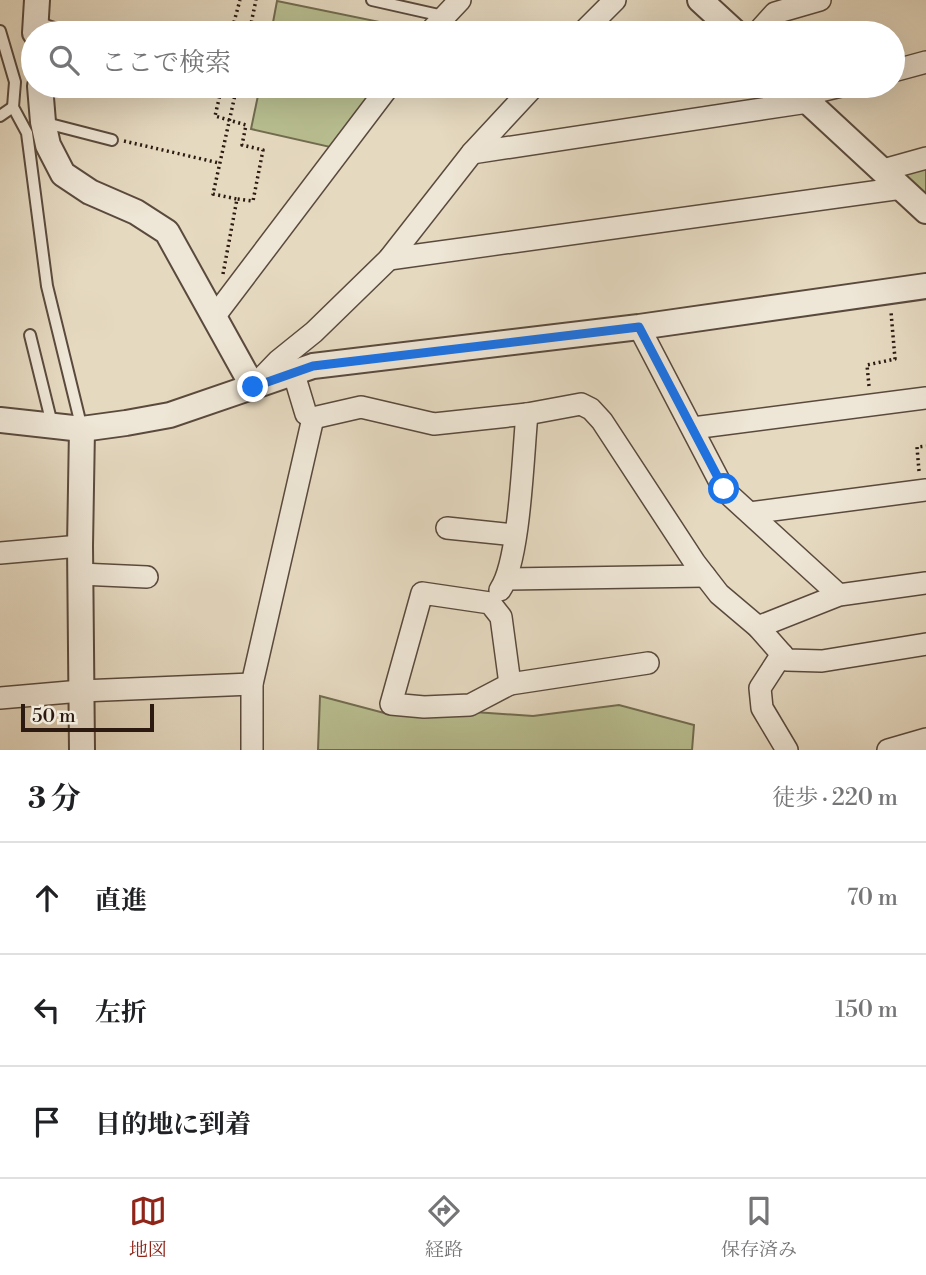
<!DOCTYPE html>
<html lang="ja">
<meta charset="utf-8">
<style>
:root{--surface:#fff;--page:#f6f6f6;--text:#202124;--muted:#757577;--line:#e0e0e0;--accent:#8f2418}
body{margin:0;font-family:"Libre Bodoni","Noto Serif JP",serif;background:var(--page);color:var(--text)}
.scale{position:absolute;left:21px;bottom:18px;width:133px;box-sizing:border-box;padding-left:7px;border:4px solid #2c1a11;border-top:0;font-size:19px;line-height:24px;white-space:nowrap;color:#2c1a11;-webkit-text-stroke:5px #eee6d6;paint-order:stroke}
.stop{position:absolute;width:21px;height:21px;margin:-16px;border:5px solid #1a73e8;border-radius:50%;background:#fff}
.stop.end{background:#1a73e8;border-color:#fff;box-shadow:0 2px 7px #0008}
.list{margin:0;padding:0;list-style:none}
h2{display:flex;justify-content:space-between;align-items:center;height:91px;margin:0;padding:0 28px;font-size:30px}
h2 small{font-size:23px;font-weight:400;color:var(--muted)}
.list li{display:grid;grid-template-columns:46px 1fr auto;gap:21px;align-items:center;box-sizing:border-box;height:112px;padding:0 28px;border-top:2px solid var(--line)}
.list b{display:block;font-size:26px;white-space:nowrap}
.list em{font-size:23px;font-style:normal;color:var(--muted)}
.icon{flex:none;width:38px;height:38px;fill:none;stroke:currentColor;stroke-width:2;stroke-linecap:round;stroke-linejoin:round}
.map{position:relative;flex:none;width:926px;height:750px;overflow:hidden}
.search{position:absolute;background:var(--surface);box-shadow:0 7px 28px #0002;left:21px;right:21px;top:21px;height:77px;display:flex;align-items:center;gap:18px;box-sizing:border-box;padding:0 24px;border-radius:38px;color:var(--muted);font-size:26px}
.sheet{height:427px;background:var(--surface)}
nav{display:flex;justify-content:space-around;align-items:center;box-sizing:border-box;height:98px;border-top:2px solid var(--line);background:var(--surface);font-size:19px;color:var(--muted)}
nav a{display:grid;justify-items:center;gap:4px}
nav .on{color:var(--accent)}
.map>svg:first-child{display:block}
.green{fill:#b8be90;stroke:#726c50;stroke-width:2}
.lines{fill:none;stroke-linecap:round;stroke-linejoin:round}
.service-casing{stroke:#5a4a3d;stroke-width:14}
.minor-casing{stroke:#5a4a3d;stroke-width:24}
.tertiary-casing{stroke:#5a4a3d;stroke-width:28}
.path{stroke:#2c1a11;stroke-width:3.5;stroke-dasharray:2 3.5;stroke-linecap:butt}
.service{stroke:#eee6d6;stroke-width:10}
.minor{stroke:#eee6d6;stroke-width:21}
.tertiary{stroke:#eee6d6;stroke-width:24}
.route{stroke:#1a73e8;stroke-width:9}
</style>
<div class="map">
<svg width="926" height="750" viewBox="0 0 926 750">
<rect width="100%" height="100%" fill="#e5d9c0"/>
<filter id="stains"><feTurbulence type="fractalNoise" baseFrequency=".00286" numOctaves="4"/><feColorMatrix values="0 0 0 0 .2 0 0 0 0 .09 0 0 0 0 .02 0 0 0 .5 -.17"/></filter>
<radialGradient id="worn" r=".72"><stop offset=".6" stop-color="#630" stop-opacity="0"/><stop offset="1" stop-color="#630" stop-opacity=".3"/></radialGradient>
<!-- green -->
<g class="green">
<polygon points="277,1 419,30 416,33 271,33"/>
<polygon points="260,86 376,86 330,147 251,129"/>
<polygon points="926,165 926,196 907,180 906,170"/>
<polygon points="320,696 388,714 474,712 533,716 619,705 694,725 692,750 318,750"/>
</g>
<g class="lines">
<!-- service casing -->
<g class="service-casing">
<g id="service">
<polyline points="372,0 443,16"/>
<polyline points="37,22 69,33"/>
<polyline points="0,31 15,82 13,107 27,133 47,286 82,429"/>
<polyline points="0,116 13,107"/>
<polyline points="46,123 112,140"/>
<polyline points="30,335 52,424"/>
</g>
</g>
<!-- minor casing -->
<g class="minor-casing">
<g id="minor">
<polyline points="429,33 460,0"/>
<polyline points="582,33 615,0"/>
<polyline points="757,33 775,13 820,0"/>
<polyline points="893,71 926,62"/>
<polyline points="472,153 808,102 820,91 841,86"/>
<polyline points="883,170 926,158"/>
<polyline points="389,259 902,188"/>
<polyline points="214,317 389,86"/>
<polyline points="639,327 724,490 839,595"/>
<polyline points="293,371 306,414 313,418"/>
<polyline points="254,386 278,361 314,332 389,259 472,153 534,86"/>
<polyline points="313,418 361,407 434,424 527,414 581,404 591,409 602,421 695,563 719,594 758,627 787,660 822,661 926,644"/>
<polyline points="693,428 926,398"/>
<polyline points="750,513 926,490"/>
<polyline points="447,528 515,535"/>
<polyline points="0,553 80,546"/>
<polyline points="80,574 147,577"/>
<polyline points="507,579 705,576"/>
<path d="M500 590C520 561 523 453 527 414"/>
<polygon points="422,593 490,603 501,617 510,684 470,705 424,707 391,704"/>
<polyline points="758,627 839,595 926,583"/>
<polyline points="782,654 760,688 762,708 787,750"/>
<polyline points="510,684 648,663"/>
<polyline points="0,698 81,691 252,684"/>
<polyline points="252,750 252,684 313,418"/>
<polyline points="888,750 926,739"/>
</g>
</g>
<!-- tertiary casing -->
<g class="tertiary-casing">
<g id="tertiary">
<polyline points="700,0 736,33"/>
<polyline points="35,33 37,0"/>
<polyline points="40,86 43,122 48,145 63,174 90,192 136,212 167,232 253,387"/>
<polyline points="791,86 926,211"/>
<polyline points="0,420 82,429 126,423 170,415 313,366 639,327 926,286"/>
<polyline points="82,429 80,546 82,750"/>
</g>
</g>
<!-- path -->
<g class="path">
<polyline points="231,33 240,0"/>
<polyline points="249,33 256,0"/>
<polyline points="222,86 215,116 246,125 242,145 263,150 253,201 237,199"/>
<polyline points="124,141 219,163"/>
<polyline points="223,274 237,199 213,194 237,86"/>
<polyline points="869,386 867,365 895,359 891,312"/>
<polyline points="919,471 917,447 926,446"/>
</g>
<!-- service -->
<use href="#service" class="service"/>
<!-- minor -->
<use href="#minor" class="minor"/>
<!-- tertiary -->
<use href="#tertiary" class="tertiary"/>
</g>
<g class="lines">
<!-- route -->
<polyline class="route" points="253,387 313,366 639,327 724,489"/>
</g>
<rect width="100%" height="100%" filter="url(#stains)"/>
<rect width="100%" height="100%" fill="url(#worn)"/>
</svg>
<div class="scale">50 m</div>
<div class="stop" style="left:724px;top:489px"></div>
<div class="stop end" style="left:253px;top:387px"></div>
<div class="search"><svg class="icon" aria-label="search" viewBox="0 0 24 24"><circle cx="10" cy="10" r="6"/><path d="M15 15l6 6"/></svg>ここで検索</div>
</div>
<section class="sheet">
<h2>3 分<small>徒歩 · 220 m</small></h2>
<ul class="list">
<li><svg class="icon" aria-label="ahead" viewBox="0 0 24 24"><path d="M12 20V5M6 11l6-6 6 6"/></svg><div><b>直進</b></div><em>70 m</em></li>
<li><svg class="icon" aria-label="left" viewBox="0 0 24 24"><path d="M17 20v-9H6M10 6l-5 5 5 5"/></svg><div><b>左折</b></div><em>150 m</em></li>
<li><svg class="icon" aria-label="arrive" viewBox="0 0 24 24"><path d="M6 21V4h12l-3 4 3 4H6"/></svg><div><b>目的地に到着</b></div></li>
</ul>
</section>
<nav>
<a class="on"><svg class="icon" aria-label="map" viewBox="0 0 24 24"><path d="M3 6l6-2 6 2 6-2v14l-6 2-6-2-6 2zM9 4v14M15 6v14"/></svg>地図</a>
<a><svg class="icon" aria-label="directions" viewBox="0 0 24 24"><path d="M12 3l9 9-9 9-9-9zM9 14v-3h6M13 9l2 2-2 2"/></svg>経路</a>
<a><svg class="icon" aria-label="saved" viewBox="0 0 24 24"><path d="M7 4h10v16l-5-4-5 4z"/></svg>保存済み</a>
</nav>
